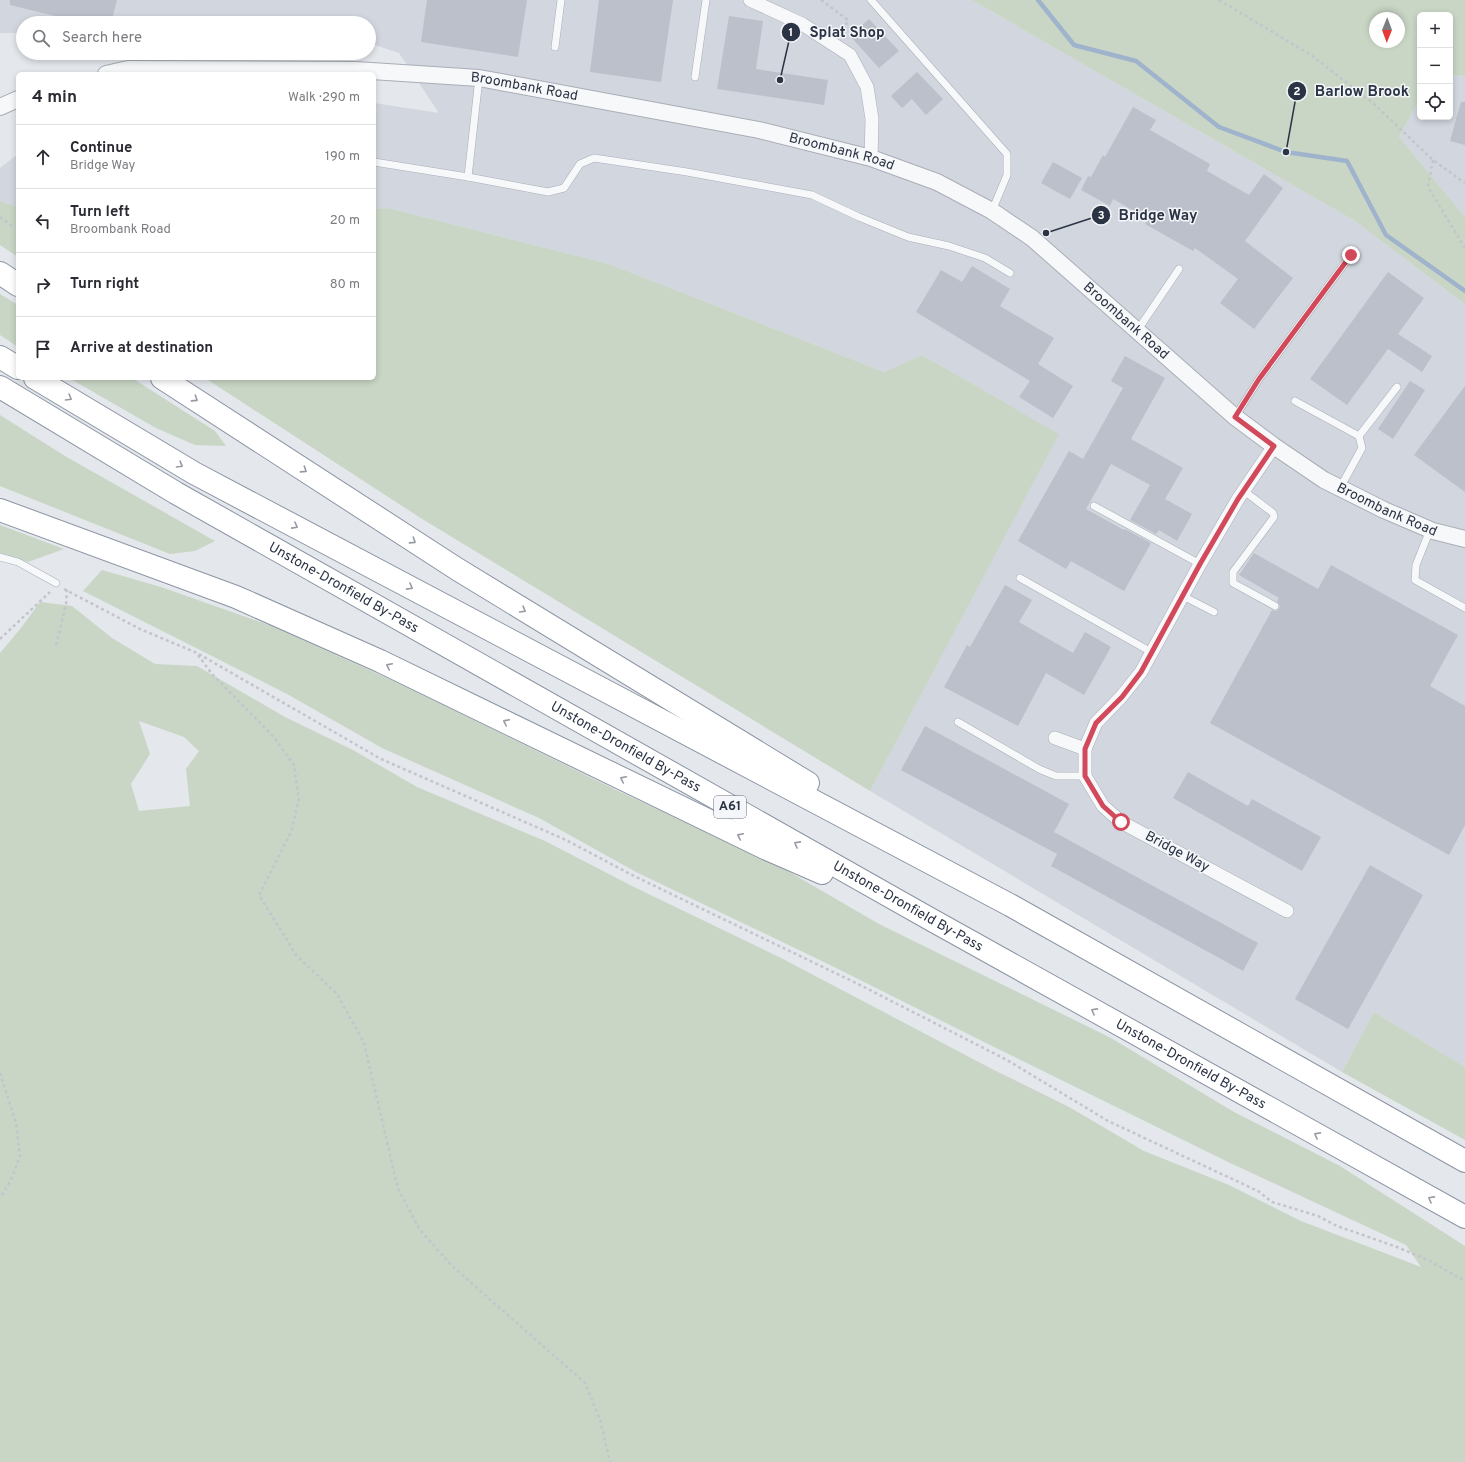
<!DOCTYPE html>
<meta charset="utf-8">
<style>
:root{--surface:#fff;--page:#f2f2f3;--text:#2b2b33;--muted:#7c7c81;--line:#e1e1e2}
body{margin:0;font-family:Overpass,sans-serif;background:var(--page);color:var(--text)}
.controls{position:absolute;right:12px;top:12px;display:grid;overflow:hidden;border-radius:6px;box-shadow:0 2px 6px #0003}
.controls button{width:36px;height:36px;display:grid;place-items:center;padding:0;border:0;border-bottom:1px solid var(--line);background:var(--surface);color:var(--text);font:20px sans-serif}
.compass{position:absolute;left:1369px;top:12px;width:36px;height:36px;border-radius:50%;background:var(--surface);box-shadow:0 2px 6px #0003;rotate:181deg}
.stop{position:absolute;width:12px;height:12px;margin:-9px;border:3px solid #d1495b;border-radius:50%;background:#fff}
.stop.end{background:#d1495b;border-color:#fff;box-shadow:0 1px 4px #0008}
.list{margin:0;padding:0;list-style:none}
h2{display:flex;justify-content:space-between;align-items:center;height:52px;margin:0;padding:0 16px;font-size:17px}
h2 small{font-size:13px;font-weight:400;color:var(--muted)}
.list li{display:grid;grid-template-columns:26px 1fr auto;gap:12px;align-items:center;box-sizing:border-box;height:64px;padding:0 16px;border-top:1px solid var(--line)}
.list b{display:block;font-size:15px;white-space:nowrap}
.list p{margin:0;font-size:13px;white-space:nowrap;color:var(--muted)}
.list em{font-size:13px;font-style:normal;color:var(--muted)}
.icon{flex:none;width:22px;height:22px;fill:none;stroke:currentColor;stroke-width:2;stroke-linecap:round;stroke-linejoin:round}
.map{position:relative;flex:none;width:1465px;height:1462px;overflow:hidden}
.search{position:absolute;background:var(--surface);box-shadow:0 2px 6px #0003;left:16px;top:16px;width:360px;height:44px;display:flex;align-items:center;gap:10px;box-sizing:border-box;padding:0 14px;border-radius:22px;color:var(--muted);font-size:15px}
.panel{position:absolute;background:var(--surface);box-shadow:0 2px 6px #0003;left:16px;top:72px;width:360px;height:308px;border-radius:6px}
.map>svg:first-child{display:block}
.built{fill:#d2d6de}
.green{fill:#c9d6c5;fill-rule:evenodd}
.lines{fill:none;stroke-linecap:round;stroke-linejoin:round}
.stream{stroke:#9fb4cc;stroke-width:4.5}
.building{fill:#bbc0ca}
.service-casing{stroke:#a9aeb7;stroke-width:8}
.minor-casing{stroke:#a9aeb7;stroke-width:14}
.tertiary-casing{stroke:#a9aeb7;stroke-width:18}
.trunk-casing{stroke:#8b94a3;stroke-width:24}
.path{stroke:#c2c5cb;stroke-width:2.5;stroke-dasharray:3 3;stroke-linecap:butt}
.service{stroke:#f7f8fa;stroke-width:7}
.minor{stroke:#f7f8fa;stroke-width:13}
.tertiary{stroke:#f7f8fa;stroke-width:16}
.trunk{stroke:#fff;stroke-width:22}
.oneway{stroke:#959aa2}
.route{stroke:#d1495b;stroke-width:5}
.labels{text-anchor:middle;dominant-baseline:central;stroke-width:3;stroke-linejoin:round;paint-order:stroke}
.shield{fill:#f4f6f9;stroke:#676e7b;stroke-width:1}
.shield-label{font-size:13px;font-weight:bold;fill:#2b3445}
.street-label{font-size:14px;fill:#2b3445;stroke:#f4f6f9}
.leader{fill:none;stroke:#2b3445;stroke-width:1.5}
.callout-dot{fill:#2b3445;stroke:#f4f6f9;stroke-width:1.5}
.mark-label{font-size:12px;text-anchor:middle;font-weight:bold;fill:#fff}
.callout-label{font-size:15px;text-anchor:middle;font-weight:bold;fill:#2b3445;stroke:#f4f6f9;stroke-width:3;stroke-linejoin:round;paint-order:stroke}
</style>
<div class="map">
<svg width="1465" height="1462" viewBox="0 0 1465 1462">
<rect width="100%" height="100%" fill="#e4e7ec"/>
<!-- built -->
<g class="built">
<polygon points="0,0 972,0 1355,221 1465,304 1465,1067 1374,1012 1342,1072 870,791 1058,434 922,355 884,372 609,264 388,208 374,209 374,103 439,113 399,53 369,43 369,23 23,23 23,33 0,33"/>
<polygon points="1450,75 1465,76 1465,217 1399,137 1420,98 1420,117 1450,117"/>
<polygon points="18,154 18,207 0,201 0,168"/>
</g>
<!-- green -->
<g class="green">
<path d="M972 0H1465V76L1450 75V15H1420V98L1399 137 1465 217V304L1355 221ZM1375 18H1399V42H1375Z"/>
<polygon points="0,201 18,207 18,257 0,245"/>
<polygon points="388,208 609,264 884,372 922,355 1059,434 870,791 419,517 205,378 374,378 374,209"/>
<polygon points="0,294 18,305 18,347 0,335"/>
<polygon points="69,378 132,378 215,431 226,446 195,445 156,428"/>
<polygon points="0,415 65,456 215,541 195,551 170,554 0,486"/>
<polygon points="0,525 64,549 28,562 0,553"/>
<path d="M102 570 161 587 272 626 407 687 616 790 774 863 879 924 1111 1038 1234 1112 1340 1166 1465 1246V1462H0V653L21 628 40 602 72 606 112 638 155 664 197 666 285 717 353 750 417 787 545 841 634 887 783 959 992 1069 1069 1107 1144 1151 1229 1185 1301 1221 1421 1267 1406 1245 1228 1162 980 1040 826 963 636 872 539 818 382 748 287 694 83 591ZM139 721 184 737 199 751 186 769 190 806 139 811 131 784 150 754Z"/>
<polygon points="1374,1012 1465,1067 1465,1140 1342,1072"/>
</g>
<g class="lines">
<!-- stream -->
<polyline class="stream" points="1038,0 1074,45 1136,61 1219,127 1286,152 1347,161 1386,235 1465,291"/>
</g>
<!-- building -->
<g class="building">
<polygon points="10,0 117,0 111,23 84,23 10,5"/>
<polygon points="427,0 527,0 518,57 421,42"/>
<polygon points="599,0 673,0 661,82 590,72"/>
<polygon points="729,16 763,21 756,69 828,80 824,105 717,89"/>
<polygon points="869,19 899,51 879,68 850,36"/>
<polygon points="917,72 943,99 926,115 912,99 902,108 891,96"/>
<polygon points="1461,102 1465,102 1465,145 1450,141"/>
<polygon points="1133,107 1156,120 1150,130 1210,164 1207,171 1249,195 1264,174 1283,188 1245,241 1293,278 1254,329 1220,303 1238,279 1195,248 1193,251 1145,224 1148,219 1113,199 1110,206 1081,190 1088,176 1091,177 1103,155 1105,157"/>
<polygon points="1053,162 1082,178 1070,199 1041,183"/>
<polygon points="972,266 1010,289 1000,306 1054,338 1038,364 1073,386 1053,418 1019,397 1030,381 916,312 941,270 962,282"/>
<polygon points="1388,272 1424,298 1398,334 1432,356 1422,372 1388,349 1347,405 1310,379"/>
<polygon points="1125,356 1165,378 1131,439 1183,468 1165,499 1192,514 1177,541 1159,530 1156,534 1130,520 1150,485 1111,464 1086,509 1124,530 1125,529 1151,543 1124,591 1071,561 1066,569 1018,541 1069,451 1083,459 1123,388 1111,381"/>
<polygon points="1410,381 1425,390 1393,439 1378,429"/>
<polygon points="1465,386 1465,492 1414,455"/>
<polygon points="1254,553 1318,589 1331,565 1458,635 1430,686 1465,706 1465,825 1449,855 1210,723 1272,610 1276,611 1280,608 1279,604 1277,601 1279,598 1239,575"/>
<polygon points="1005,585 1032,600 1019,622 1073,653 1085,632 1111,647 1084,695 1046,673 1018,726 944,687 967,645 970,647"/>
<polygon points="925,726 1069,804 1054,832 1258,943 1243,971 1051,866 1057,854 901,770"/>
<polygon points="1188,772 1248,806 1252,799 1321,837 1302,871 1173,798"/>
<polygon points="1370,865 1423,895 1348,1029 1295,999"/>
</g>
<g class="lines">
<!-- service casing -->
<g class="service-casing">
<g id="service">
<polyline points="871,0 1007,154 1007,175 992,211"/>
<polyline points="555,47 561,0"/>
<polyline points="695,77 706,0"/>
<polyline points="374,162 468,177 548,192 564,188 580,164 594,158 687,172 812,195 859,217 908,237 949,246 985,258 1010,273"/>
<polyline points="468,177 479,78"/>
<polyline points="1137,331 1179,269"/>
<polyline points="1295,401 1359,436 1362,448 1340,488"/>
<polyline points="1235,417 1259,379 1351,255"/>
<polyline points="1359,436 1397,387"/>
<polyline points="1244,491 1273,513 1274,517 1233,572 1233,583 1275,606"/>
<polyline points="1094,506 1200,564"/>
<polyline points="1430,530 1416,565 1415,580 1465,608"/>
<polyline points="0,557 18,562 56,583"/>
<polyline points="1020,578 1153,653"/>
<polyline points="1183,596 1214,612"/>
<polyline points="958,722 1039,769 1056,776 1085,776"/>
</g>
</g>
<!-- minor casing -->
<g class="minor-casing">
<g id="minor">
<polyline points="750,0 802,24 850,55 867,87 872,119 871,158"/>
<polyline points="1274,446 1238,499 1200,564 1141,672 1121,697 1096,723 1085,749 1085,776 1103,806 1121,822 1287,911"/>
<polyline points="1055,738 1085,749"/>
</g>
</g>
<!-- tertiary casing -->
<g class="tertiary-casing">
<g id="tertiary">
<path id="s1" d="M106 74 128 69 356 70 479 78 759 130 871 158 937 182 992 211 1032 238 1235 417 1274 446 1324 480 1384 510 1433 531 1465 539"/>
<polyline points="0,107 18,99"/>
</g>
</g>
<!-- trunk casing -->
<g class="trunk-casing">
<g id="trunk">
<polyline points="0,273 18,285"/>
<polyline points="0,357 18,368"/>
<polyline points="35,378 194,473 1010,905 1465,1161"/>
<polyline points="162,378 457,569 808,783"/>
<path id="s2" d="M0 387 176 493 930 919 1465 1217"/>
<polyline points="0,510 236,597 380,661 767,849 822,873"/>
</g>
</g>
<!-- path -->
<g class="path">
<polyline points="821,0 848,20 843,33"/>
<polyline points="1219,0 1311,55 1373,103 1433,160 1465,183"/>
<polyline points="1433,160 1428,187 1465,248"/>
<polyline points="0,217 12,226"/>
<polyline points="64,589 140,629 197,653 381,759 566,840 634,876 858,984 1007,1060 1108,1121 1258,1191 1272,1202 1318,1216 1337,1226 1397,1247 1430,1261 1465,1281"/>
<polyline points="0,639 50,592"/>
<polyline points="56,645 66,605 67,590"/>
<polyline points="198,655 212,674 273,736 294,765 299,799 291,832 259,895 296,955 337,994 364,1043 398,1189 420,1230 452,1266 585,1383 600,1420 610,1462"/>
<polyline points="0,1073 16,1123 20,1156 11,1180 0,1198"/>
</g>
<!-- service -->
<use href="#service" class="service"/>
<!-- minor -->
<use href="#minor" class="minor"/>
<!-- tertiary -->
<use href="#tertiary" class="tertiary"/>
<!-- trunk -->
<use href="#trunk" class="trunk"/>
</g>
<!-- one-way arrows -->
<defs><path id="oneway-chevron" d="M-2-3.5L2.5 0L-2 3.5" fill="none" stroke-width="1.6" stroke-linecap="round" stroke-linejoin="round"/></defs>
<g class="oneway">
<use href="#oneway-chevron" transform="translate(69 398) rotate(31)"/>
<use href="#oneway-chevron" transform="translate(195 399) rotate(33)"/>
<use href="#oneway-chevron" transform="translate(180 465) rotate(31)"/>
<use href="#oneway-chevron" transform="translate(304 470) rotate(33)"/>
<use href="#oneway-chevron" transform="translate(295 526) rotate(28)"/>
<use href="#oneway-chevron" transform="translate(413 541) rotate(33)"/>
<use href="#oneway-chevron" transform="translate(410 587) rotate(28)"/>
<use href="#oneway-chevron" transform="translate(523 610) rotate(31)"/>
<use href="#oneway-chevron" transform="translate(389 666) rotate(-154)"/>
<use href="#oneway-chevron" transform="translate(506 722) rotate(-154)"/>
<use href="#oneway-chevron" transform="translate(623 779) rotate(-154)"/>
<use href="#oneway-chevron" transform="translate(740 836) rotate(-154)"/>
<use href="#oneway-chevron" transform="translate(797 844) rotate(-151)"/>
<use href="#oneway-chevron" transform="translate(1094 1011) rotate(-151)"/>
<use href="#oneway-chevron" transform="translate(1317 1135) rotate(-151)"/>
<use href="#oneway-chevron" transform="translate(1431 1199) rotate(-151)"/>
</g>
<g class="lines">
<!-- route -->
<polyline class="route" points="1121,822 1103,806 1085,776 1085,749 1096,723 1122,697 1141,672 1200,564 1238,499 1274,446 1235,417 1259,379 1351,255"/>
</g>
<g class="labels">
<!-- shield labels -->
<rect class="shield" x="714" y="796" width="32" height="22" rx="3"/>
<g class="shield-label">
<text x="730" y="807">A61</text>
</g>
<!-- street labels -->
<g class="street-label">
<text stroke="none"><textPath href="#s1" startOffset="420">Broombank Road</textPath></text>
<text stroke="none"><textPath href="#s1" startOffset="744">Broombank Road</textPath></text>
<text stroke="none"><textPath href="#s1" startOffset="1080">Broombank Road</textPath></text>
<text stroke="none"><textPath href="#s1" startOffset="1404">Broombank Road</textPath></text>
<text stroke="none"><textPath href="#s2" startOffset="398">Unstone-Dronfield By-Pass</textPath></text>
<text stroke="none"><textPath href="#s2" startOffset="722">Unstone-Dronfield By-Pass</textPath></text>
<text transform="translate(1177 852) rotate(28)">Bridge Way</text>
<text stroke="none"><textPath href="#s2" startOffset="1046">Unstone-Dronfield By-Pass</textPath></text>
<text stroke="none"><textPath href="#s2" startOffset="1370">Unstone-Dronfield By-Pass</textPath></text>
</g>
</g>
<!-- callouts -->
<path class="leader" d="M780 80L791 32M1286 152L1297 91M1046 233L1101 215"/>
<g class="callout-dot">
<circle cx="780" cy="80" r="4"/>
<circle cx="1286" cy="152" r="4"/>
<circle cx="1046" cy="233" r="4"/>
<circle cx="791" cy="32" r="10"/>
<circle cx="1297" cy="91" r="10"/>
<circle cx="1101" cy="215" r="10"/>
</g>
<g class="mark-label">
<text x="791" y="36">1</text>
<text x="1297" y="95">2</text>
<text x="1101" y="219">3</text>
</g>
<g class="callout-label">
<text x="847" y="37">Splat Shop</text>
<text x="1362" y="96">Barlow Brook</text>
<text x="1158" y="220">Bridge Way</text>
</g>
</svg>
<div class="controls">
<button>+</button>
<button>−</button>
<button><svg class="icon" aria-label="locate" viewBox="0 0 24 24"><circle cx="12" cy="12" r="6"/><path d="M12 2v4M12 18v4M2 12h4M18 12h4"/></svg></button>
</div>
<svg class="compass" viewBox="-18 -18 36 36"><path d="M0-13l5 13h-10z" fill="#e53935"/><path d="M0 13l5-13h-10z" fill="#7c7c81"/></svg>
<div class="stop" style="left:1121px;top:822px"></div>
<div class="stop end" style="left:1351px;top:255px"></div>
<div class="search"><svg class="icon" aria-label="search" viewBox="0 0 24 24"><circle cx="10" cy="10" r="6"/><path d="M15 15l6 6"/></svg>Search here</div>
<section class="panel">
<h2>4 min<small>Walk · 290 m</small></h2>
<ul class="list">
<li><svg class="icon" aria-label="ahead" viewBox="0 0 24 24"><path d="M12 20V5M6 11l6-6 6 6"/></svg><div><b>Continue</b><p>Bridge Way</p></div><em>190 m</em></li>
<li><svg class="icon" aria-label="left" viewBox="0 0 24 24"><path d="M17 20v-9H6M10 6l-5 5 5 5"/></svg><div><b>Turn left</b><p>Broombank Road</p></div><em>20 m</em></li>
<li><svg class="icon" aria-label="right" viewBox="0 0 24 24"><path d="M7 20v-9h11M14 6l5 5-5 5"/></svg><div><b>Turn right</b></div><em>80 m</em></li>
<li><svg class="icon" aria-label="arrive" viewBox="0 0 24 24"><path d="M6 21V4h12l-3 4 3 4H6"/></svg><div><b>Arrive at destination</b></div></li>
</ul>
</section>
</div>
